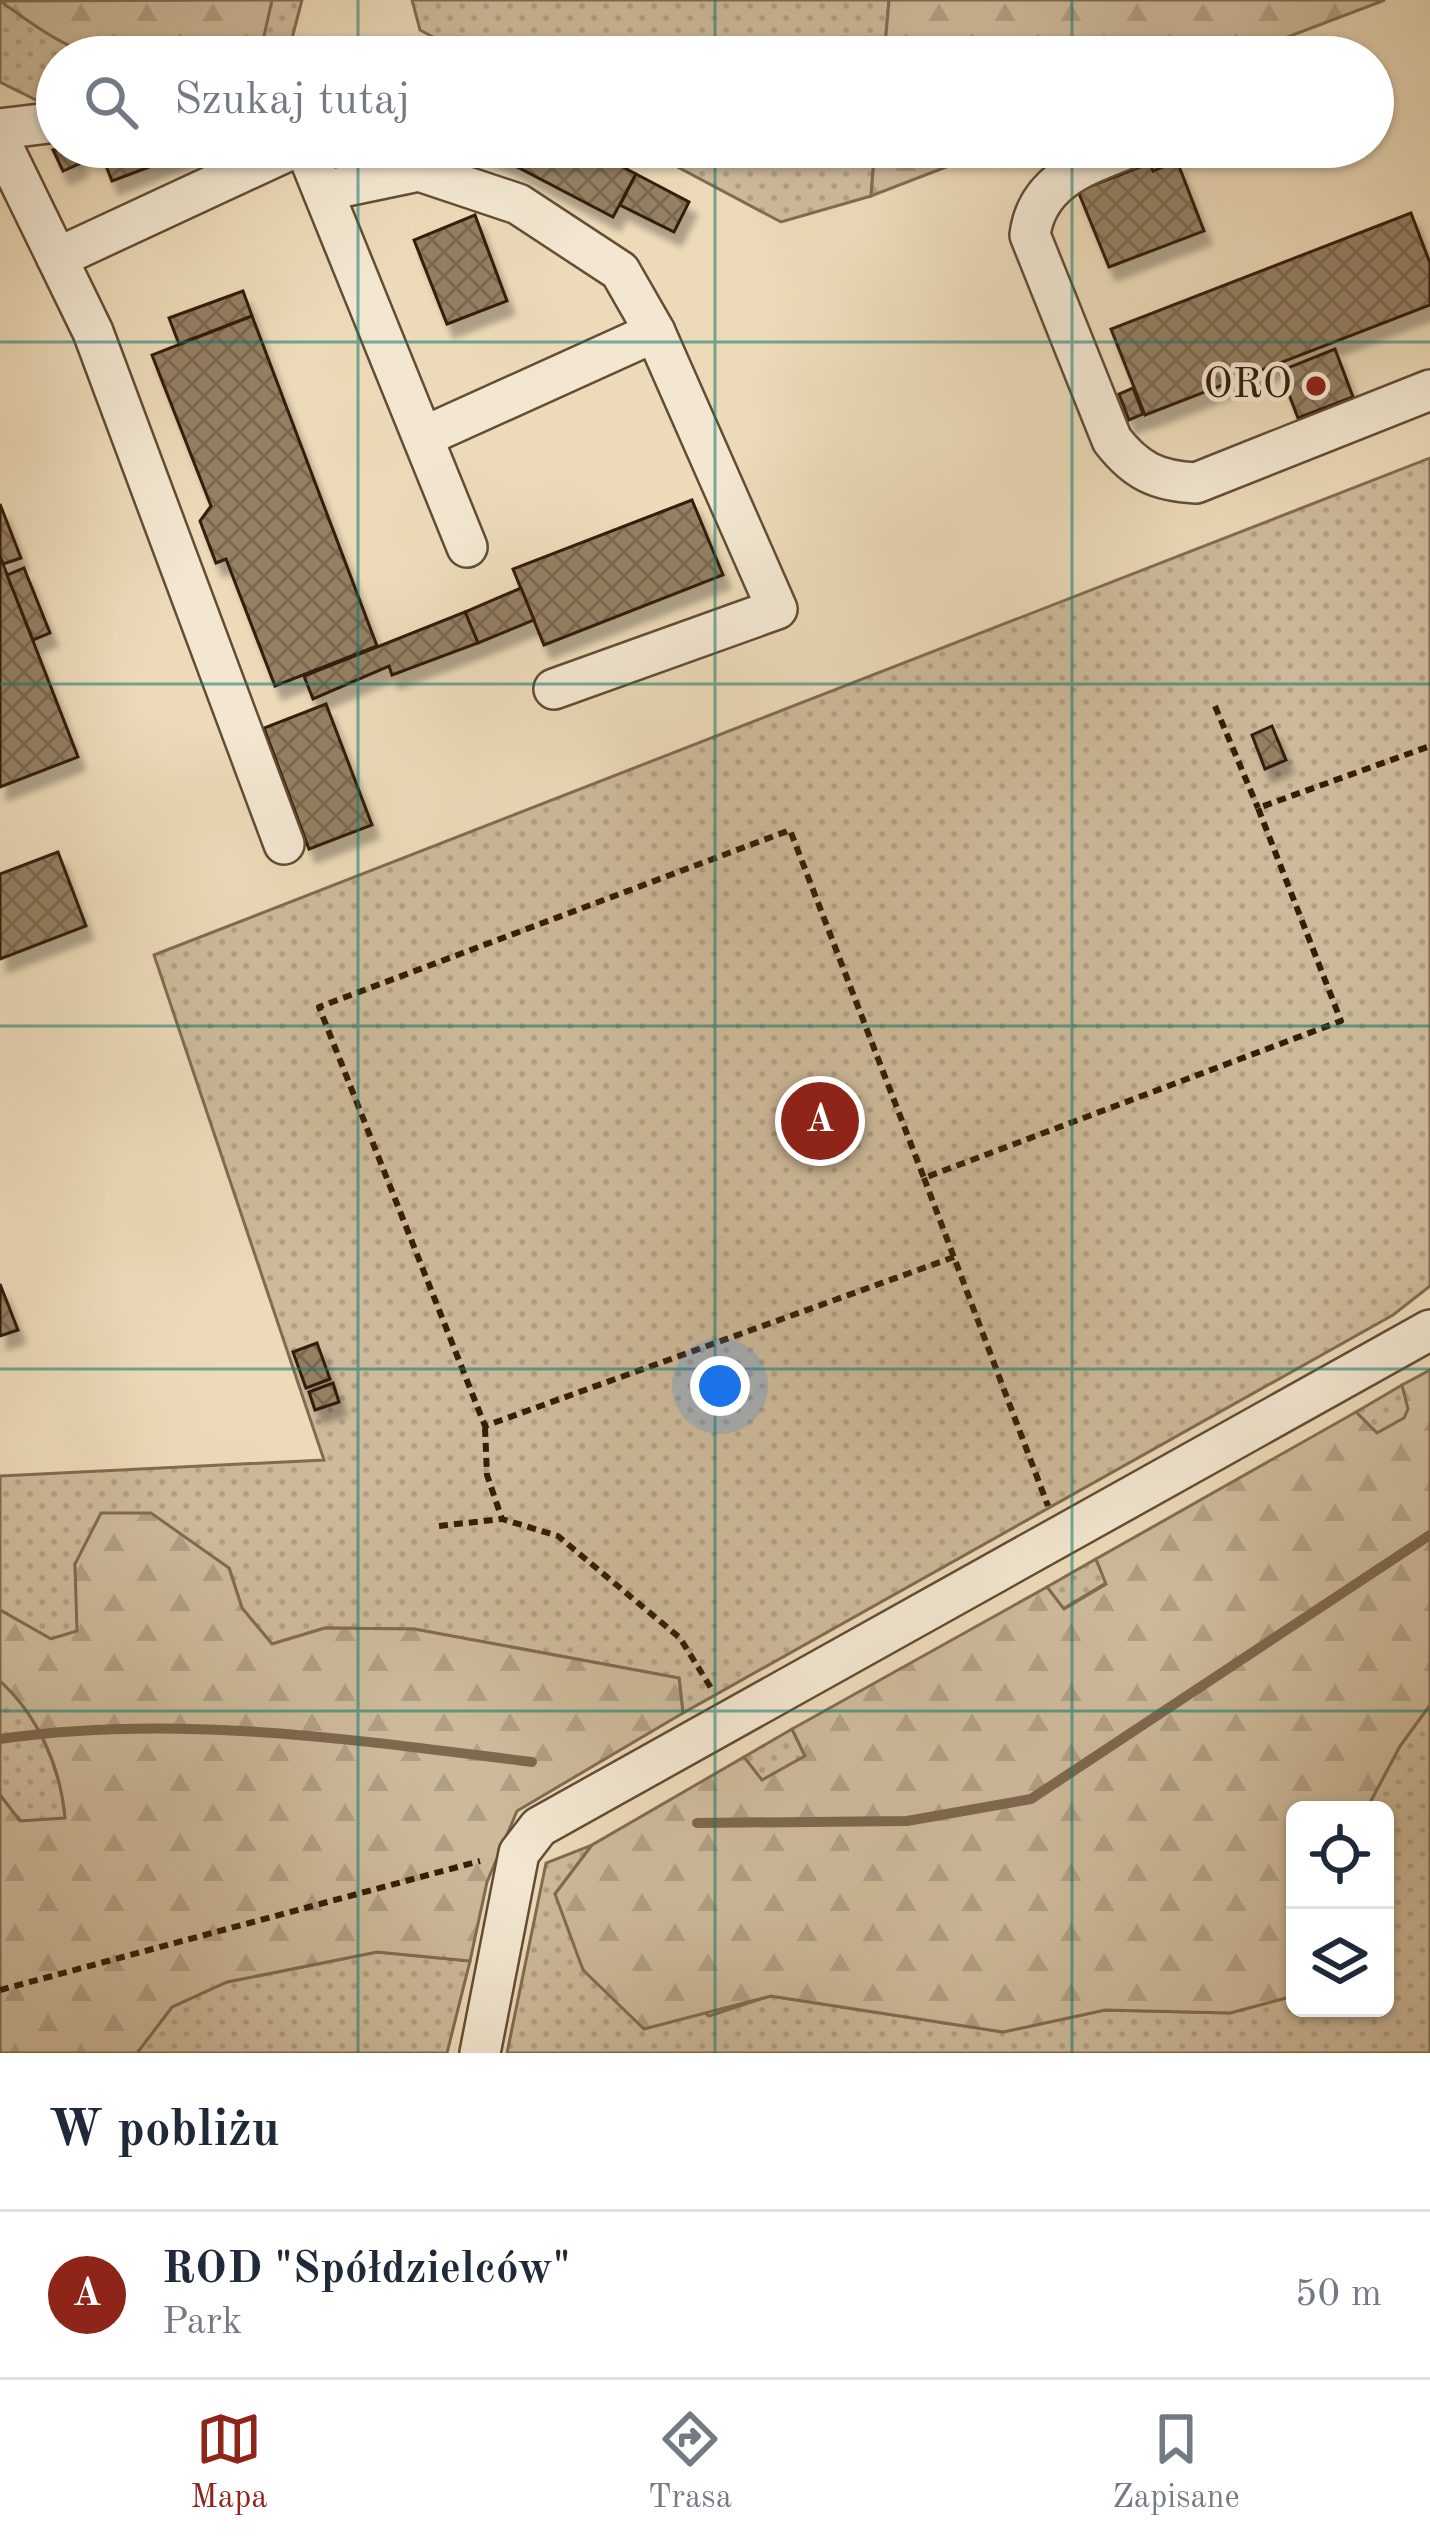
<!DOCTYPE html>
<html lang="pl">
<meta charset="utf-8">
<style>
:root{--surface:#fff;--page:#f6f6f7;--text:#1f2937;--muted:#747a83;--line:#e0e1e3;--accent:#8f2418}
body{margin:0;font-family:"Old Standard TT",serif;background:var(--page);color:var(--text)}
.controls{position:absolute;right:36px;bottom:36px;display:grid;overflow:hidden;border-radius:18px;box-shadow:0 3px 9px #0004}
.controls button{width:108px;height:108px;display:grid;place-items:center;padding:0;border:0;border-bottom:3px solid var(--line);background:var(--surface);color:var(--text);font:60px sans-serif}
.you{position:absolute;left:720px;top:1386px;width:42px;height:42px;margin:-30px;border:9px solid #fff;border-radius:50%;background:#1a73e8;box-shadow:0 0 0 18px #1a73e833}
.badge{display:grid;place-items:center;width:78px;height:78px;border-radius:50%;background:var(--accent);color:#fff;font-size:39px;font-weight:700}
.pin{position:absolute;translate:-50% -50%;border:6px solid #fff;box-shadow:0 3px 12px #0006}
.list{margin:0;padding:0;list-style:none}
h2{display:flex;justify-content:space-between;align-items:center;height:156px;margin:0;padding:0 48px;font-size:51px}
h2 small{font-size:39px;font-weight:400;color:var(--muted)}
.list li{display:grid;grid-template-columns:78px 1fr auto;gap:36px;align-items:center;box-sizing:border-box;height:168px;padding:0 48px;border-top:3px solid var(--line)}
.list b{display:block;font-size:45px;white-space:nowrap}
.list p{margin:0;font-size:39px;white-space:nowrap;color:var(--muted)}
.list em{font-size:39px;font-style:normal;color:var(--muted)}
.icon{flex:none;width:66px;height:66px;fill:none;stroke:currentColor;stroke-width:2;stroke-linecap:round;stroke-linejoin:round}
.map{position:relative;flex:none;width:1430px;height:2053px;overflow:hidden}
.search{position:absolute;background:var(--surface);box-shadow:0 3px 9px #0004;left:36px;right:36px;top:36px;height:132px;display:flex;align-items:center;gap:30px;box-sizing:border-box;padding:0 42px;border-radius:66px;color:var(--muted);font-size:45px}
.sheet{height:324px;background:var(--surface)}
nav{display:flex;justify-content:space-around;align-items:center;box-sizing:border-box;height:168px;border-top:3px solid var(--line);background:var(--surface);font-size:33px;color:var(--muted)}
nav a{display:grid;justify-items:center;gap:6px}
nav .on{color:var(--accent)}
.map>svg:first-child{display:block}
.green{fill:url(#green-dots);stroke:#816c51;stroke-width:3}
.forest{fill:url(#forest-firs);stroke:#816c51;stroke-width:3}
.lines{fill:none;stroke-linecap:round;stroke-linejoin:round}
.stream{stroke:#7e684e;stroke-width:10}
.building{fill:url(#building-cross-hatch);stroke:#351e08;stroke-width:3;filter:url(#shadow)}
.minor-casing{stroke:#634d34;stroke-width:44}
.path{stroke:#351e08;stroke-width:6;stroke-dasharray:9 6;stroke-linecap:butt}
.minor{stroke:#f3e7d1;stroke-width:39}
.grid{fill:none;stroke:#0f766e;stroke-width:3;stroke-opacity:0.55}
.poi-dot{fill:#8f2418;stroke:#f3e7d1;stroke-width:4.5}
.labels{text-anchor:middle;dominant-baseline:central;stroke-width:9;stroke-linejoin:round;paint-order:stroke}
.poi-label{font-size:42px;fill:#351e08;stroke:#f3e7d1;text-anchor:end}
</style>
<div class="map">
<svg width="1430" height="2053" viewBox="0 0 1430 2053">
<defs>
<pattern id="green-dots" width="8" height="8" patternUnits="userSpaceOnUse" patternTransform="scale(3)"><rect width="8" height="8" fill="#cdba9a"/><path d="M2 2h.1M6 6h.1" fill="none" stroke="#b19f83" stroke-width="1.8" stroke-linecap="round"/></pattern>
<pattern id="forest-firs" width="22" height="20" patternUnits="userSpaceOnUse" patternTransform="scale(3)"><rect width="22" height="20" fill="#cdba9a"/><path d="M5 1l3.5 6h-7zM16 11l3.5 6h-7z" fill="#b19f83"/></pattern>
<pattern id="building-cross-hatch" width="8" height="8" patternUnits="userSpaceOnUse" patternTransform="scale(3)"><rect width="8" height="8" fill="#948064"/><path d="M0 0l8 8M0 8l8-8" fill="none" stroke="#7a6850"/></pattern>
<filter id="shadow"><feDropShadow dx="7" dy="13" stdDeviation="3" flood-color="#0004"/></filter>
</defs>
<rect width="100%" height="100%" fill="#ecdab8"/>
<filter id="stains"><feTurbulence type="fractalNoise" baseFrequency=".00167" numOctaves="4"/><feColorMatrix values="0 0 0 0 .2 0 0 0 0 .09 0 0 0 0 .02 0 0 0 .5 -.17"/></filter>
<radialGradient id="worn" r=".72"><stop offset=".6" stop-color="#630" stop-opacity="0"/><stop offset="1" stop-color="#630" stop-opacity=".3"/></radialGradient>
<!-- green -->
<g class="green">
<polygon points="0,0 302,0 290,46 258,57 57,57 57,101 42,103 0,82"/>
<polygon points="412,0 889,0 884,57 471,57 420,30"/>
<polygon points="640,147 875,147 871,196 781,222"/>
<polygon points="1430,458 1430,1286 1393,1315 683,1713 679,1678 414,1629 325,1628 272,1644 242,1608 229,1568 75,1564 78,1631 51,1639 0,1610 0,1476 324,1460 154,955"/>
<polygon points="1402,1385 1409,1409 1405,1418 1377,1433 1356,1412"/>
<polygon points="1096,1559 1106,1583 1063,1609 1047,1587"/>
<path d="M0 1681C38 1715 61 1769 65 1819L20 1821 0 1795Z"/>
<polygon points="1430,1705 1430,2053 507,2053 546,1863 592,1845 555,1894 709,2016 770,1996 1003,2032 1105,2010 1230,2013 1286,1998 1295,1984 1295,2008 1385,2008 1385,1810 1366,1810 1400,1746"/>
<polygon points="792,1729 805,1756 761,1781 744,1757"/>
<polygon points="377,1952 470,1961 447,2053 137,2053 172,2007 227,1982"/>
</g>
<!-- forest -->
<g class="forest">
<path d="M272 0 262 45C226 58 135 66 97 56 60 46 30 22 0 1Z"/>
<polygon points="889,0 1385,0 1235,57 884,57"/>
<polygon points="875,147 998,147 871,196"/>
<polygon points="1430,1370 1430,1705 1400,1746 1366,1810 1295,1810 1295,1984 1286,1998 1230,2013 1105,2010 1003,2032 771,1996 644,2029 583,1970 555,1894 592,1845 744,1757 762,1780 805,1756 792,1729 1047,1587 1064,1609 1106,1584 1096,1559 1356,1412 1377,1433 1404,1418 1408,1409 1402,1385"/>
<path d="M101 1513H151L229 1568 242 1608 272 1644 325 1628 414 1629 679 1678 683 1713 517 1811 487 1882 470 1961 377 1952 227 1982 172 2007 137 2053H0V1795L20 1821 65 1818C61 1768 38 1715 0 1681V1610L51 1639 77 1631 75 1564Z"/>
</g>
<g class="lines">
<!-- stream -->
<g class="stream">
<path d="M0 1739C176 1713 356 1740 532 1762"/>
<polyline points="697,1823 907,1821 1031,1799 1430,1535"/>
</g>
</g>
<!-- building -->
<g class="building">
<polygon points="73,147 81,163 63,171 53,150"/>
<polygon points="108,147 202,147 112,181 100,150"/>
<polygon points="479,147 586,147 636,174 613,217"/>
<polygon points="1177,161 1204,231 1109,267 1078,191 1150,163 1153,171"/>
<polygon points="636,174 689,202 674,232 620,205"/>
<polygon points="1411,213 1430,263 1430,305 1145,415 1111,329"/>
<polygon points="475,215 507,301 447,324 414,240"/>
<polygon points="243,291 252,316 179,344 169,318"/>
<polygon points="252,316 377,646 275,686 226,559 216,563 200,521 211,506 152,355"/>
<polygon points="1335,349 1353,397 1298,418 1280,371"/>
<polygon points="1133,388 1143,414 1129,420 1119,394"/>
<polygon points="692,500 723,575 544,645 513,569"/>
<polygon points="0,504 21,558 3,564 0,556"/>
<polygon points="0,556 78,757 0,787"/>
<polygon points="24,568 50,633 33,640 7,575"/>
<polygon points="521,588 534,620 478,643 465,612"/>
<polygon points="465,612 478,643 392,675 389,666 313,699 304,676"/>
<polygon points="326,704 372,825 309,849 264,728"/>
<polygon points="1272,726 1286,760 1265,769 1252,735"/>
<polygon points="58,852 86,926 0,959 0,874"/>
<polygon points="0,1284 18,1330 0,1336"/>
<polygon points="317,1343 330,1379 306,1388 293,1352"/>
<polygon points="333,1383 339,1402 315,1410 309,1392"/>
</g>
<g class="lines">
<!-- minor casing -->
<g class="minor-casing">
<g id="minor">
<polyline points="0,129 57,122"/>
<polyline points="0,141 93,332 284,844"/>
<polyline points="305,147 467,547"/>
<path d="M1131 147C1086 165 1037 180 1030 235L1112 440C1136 471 1157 481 1196 483L1430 390"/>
<polyline points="323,191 419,171 518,204 620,271 655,332 777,609 554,689"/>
<polyline points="57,258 296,147"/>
<polyline points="423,437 655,332"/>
<polyline points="480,2053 519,1853 539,1827 1430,1330"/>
</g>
</g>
<!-- path -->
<g class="path">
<polyline points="1215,706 1258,808"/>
<polyline points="924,1178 1048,1506"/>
<polyline points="954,1257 485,1426 319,1007 790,830 924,1178 1341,1021 1258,808 1430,746"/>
<polyline points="485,1428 487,1475 502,1519 558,1536 680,1638 711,1688"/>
<polyline points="439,1526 502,1519"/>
<polyline points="0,1990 480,1861"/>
</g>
<!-- minor -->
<use href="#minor" class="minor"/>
</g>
<!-- grid -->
<path class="grid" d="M358 0V57M715 0V57M1072 0V57M358 147V2053M715 147V2053M1072 147V2053M0 342H1430M0 684H1430M0 1026H1430M0 1369H1430M0 1711H1430"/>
<!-- markers -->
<circle class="poi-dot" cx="1316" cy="386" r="12"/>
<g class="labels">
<!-- poi labels -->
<g class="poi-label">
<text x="1292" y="386">ORO</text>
</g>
</g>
<rect width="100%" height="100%" filter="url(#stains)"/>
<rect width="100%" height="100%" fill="url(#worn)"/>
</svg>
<div class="controls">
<button><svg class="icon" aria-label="locate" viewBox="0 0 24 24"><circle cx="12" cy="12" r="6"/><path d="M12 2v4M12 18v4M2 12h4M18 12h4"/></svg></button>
<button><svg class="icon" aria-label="layers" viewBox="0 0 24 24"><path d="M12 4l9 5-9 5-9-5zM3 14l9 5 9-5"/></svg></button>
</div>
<div class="you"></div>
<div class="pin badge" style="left:820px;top:1121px">A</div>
<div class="search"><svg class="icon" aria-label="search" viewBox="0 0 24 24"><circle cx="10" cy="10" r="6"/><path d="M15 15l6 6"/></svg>Szukaj tutaj</div>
</div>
<section class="sheet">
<h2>W pobliżu<small></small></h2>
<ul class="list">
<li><span class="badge">A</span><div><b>ROD &quot;Spółdzielców&quot;</b><p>Park</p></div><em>50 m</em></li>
</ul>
</section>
<nav>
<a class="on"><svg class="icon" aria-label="map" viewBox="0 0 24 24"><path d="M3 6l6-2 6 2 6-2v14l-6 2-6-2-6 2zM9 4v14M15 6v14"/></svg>Mapa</a>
<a><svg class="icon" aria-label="directions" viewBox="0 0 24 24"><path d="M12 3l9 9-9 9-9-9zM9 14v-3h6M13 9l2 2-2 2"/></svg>Trasa</a>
<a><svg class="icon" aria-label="saved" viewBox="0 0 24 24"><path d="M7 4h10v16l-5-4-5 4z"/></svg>Zapisane</a>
</nav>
